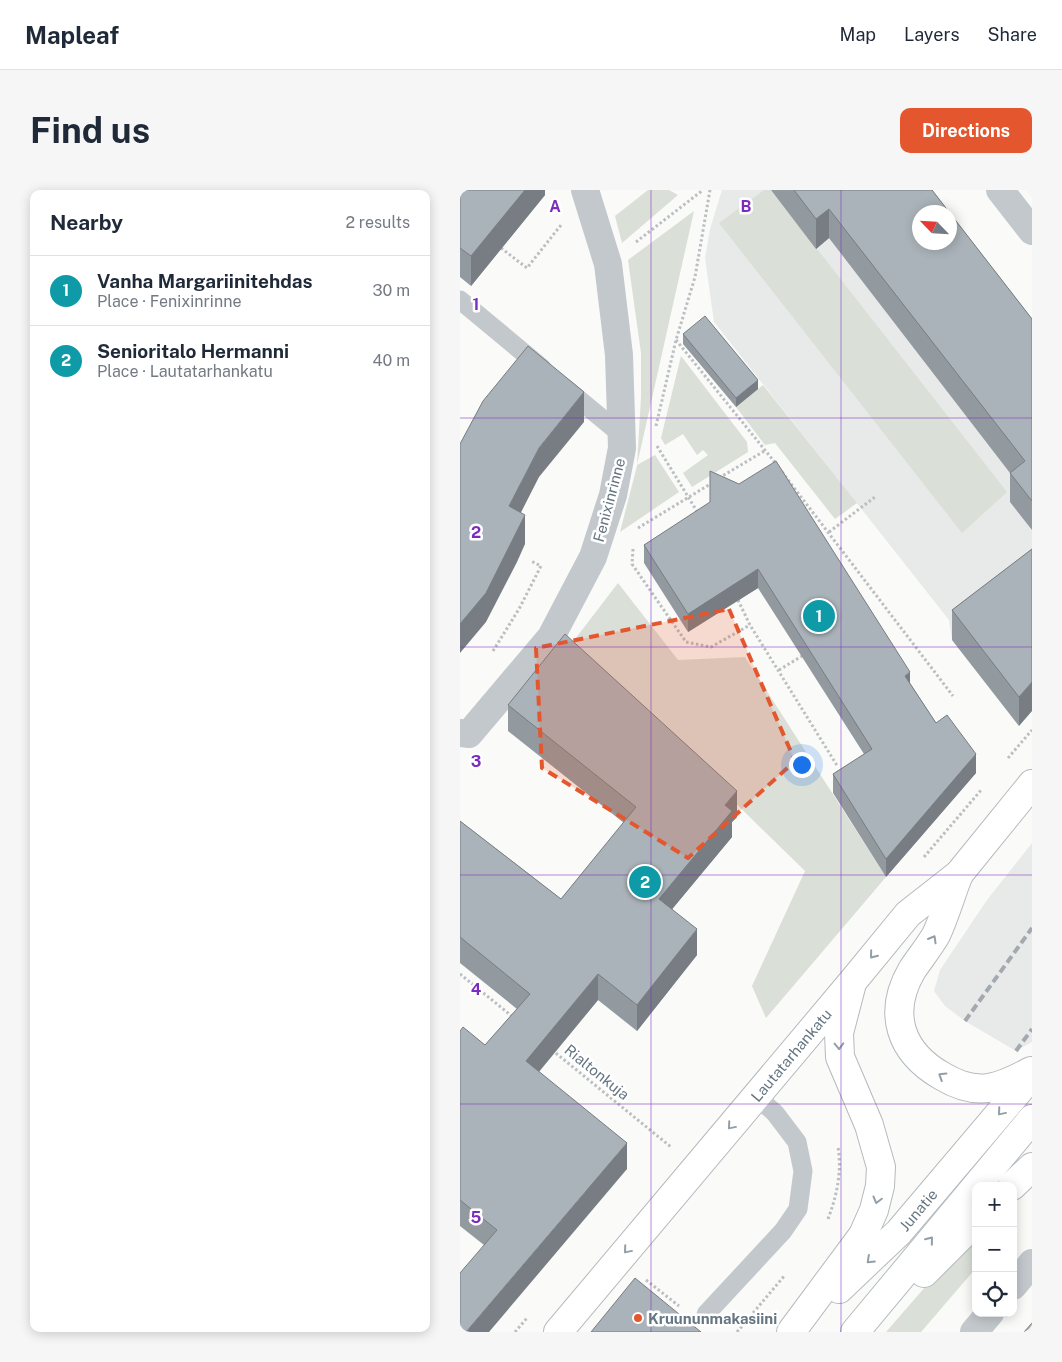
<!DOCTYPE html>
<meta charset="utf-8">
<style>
:root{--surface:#fff;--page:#f6f6f7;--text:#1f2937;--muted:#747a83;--line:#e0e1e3;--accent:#e4572e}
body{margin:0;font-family:"Public Sans",sans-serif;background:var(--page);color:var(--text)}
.controls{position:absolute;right:15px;bottom:15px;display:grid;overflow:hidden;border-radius:10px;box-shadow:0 2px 12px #0003}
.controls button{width:45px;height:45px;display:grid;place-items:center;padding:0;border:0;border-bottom:1px solid var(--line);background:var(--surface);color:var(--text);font:25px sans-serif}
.compass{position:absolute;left:452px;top:15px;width:45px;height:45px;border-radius:50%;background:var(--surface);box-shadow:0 2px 12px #0003;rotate:295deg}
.you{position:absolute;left:341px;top:574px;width:18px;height:18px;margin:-12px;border:4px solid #fff;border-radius:50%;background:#1a73e8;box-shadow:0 0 0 8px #1a73e833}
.badge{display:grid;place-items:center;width:32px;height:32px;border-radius:50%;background:var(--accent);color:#fff;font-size:16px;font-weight:700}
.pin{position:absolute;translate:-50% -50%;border:2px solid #fff;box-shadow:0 1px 5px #0006}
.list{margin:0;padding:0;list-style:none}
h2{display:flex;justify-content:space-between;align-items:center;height:65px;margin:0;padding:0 20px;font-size:21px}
h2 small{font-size:16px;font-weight:400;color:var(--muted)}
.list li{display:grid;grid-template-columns:32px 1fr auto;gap:15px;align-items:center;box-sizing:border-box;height:70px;padding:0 20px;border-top:1px solid var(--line)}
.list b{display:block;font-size:19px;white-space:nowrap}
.list p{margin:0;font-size:16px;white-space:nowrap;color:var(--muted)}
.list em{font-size:16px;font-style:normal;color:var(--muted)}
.icon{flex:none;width:28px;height:28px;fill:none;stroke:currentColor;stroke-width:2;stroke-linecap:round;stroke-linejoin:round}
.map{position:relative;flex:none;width:572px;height:1142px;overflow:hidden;border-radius:10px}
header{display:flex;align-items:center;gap:30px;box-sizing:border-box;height:70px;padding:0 25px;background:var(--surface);border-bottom:1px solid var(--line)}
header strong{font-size:24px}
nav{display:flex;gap:28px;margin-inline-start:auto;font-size:18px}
.intro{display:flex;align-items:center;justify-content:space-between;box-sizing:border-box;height:120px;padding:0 30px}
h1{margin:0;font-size:35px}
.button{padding:12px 22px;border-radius:10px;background:var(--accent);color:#fff;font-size:18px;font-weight:700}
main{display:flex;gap:30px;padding:0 30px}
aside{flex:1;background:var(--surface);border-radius:10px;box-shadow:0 2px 12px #0003}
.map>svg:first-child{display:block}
.built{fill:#e8e9e9}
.green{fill:#dadfd7}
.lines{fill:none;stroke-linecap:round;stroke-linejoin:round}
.primary-casing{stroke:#b5babe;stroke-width:30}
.path{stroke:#bbbfc2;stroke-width:3;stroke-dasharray:2.5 2.5;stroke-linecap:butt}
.lane{stroke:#c3c8cc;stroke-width:19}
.street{stroke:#c3c8cc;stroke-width:28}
.primary{stroke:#fff;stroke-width:28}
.rail{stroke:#a2aab0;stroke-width:4;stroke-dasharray:8 4;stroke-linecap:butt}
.wall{fill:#929a9f}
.shaded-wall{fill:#777d82}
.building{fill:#aab3b9;stroke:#777d82;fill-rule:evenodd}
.oneway{stroke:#939fa8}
.marked{fill:#e4572e;fill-opacity:0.2;stroke:#e4572e;stroke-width:4;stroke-dasharray:10 6;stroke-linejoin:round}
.grid{fill:none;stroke:#7b2cbf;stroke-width:1;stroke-opacity:0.55}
.poi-dot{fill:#e4572e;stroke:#fff;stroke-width:2}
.labels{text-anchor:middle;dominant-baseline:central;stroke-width:5;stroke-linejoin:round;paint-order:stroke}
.street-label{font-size:15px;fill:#657683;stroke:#fff}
.poi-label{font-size:15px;font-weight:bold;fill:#657683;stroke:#fff;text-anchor:start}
.grid-label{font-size:16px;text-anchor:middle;font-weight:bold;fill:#7b2cbf;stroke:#fff;stroke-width:5;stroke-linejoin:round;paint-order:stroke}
</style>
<header>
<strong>Mapleaf</strong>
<nav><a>Map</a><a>Layers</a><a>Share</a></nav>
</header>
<div class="intro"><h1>Find us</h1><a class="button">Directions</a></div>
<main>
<aside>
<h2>Nearby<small>2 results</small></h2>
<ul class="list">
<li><span class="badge" style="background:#0f9aa8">1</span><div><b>Vanha Margariinitehdas</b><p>Place · Fenixinrinne</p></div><em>30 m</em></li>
<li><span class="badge" style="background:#0f9aa8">2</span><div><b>Senioritalo Hermanni</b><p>Place · Lautatarhankatu</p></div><em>40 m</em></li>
</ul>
</aside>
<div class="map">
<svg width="572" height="1142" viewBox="0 0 572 1142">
<rect width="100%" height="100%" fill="#fafaf8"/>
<!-- built -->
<g class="built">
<polygon points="262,0 449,0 460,22 460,52 490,52 572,158 572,521 559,536 492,450 489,430 254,132 245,68 250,39"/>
<polygon points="572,653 572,852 556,861 505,831 485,816 474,801 480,780 527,710"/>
</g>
<!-- green -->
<g class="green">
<polygon points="188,0 209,0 218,5 162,53 155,26"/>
<polygon points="304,0 311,0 547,302 502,343 259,33"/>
<polygon points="234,21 177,275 195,265 219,302 160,342 177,276 181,207 181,163 168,70"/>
<polygon points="221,166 287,252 288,262 232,297 223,283 248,265 243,260 237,265 223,244 205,255 201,248"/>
<polygon points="303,195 397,313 375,329 315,253 305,255 276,217"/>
<polygon points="158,393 218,470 285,467 426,687 306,828 292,796 345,681 112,453"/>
<polygon points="516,1044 516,1078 461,1142 426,1142 500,1057"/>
</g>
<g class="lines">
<!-- primary casing -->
<g class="primary-casing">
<g id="primary">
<path d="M499 684C491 704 485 726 476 745 469 757 460 768 452 780 427 823 440 862 482 886 517 907 538 899 571 881"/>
<polyline points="552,996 572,977"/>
<polyline points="464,1083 516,1031"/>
<path id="s1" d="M379 1099 439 1042 572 885"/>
<path id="s2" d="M98 1142 393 791 448 724 499 684 572 594"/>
<polyline points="331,1142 403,1045 414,1020 420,996 421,977 409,935 380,867 379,843 391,797"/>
<polyline points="395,1142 572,929"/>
</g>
</g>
<!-- path -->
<g class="path">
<polyline points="176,52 243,0"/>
<polyline points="41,58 67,78 101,35"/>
<polyline points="216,150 317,275"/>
<polyline points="196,236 216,150 235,87 250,0"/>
<polyline points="197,256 238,323"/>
<polyline points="322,282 493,506"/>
<polyline points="259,288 306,260"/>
<polyline points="178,338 252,293"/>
<polyline points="369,342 415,307"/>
<polyline points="173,359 172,374 226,452 251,457 290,435"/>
<polyline points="278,410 290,435 378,577"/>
<polyline points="33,461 59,419 81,376 71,371"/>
<polyline points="319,480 342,466"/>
<polyline points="548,568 572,540"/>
<polyline points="464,667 522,599"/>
<polyline points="0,784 53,827"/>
<polyline points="92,860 211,957"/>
<path d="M368 1029C377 1005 382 982 378 957"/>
<polyline points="186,1090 219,1116"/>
<polyline points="55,1142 67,1128"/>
<polyline points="277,1142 325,1085"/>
</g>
<!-- lane -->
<g class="lane">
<polyline points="0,110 82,178"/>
<polyline points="105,198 162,245"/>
<polyline points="246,1124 323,1041 338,1019 343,981 337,952 315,923 296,906"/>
</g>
<!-- street -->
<g class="street">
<polyline points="540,0 572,41"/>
<polyline points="0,543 9,544 91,447 133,367 153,305 162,258 159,165 148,74 125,0"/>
<polyline points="553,1096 572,1073"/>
<polyline points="514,1142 530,1123"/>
</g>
<!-- primary -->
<use href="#primary" class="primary"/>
<!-- rail -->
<g class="rail">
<polyline points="505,831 572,738"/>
<polyline points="556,861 572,839"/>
</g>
</g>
<!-- wall -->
<g class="wall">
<polygon points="0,0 85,0 85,5 11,96 0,87"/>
<polygon points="311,0 472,0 572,129 572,340 550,312 550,283 369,48 356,59"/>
<polygon points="223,144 298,199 276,217 223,154"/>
<polygon points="250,281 450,493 476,533 516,583 426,687 373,603 373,584 404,564 298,398 228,442 184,373 184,355 250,313"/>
<polygon points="572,359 559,536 492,450 492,420"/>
<polygon points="48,515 277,627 272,632 272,647 212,719 237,765 177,841 138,810 79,882 167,979 24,1055 0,1036 0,841 25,855 57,819 0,773 0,631 101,709 164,633 48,541"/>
</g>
<!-- shaded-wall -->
<g class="shaded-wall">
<polygon points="65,0 85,0 85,5 11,96 11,66"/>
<polygon points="369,19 369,48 356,59 356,29"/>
<polygon points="298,190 298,199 276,217 276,208"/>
<polygon points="124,202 124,232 79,287 49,346 49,316 79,258"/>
<polygon points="65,325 65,354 57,372 26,432 0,463 0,434"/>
<polygon points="298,379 298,398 228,442 228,424"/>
<polygon points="450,482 450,501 445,486"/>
<polygon points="572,492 572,521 559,536 559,507"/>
<polygon points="516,564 516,583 426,687 426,669"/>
<polygon points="277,601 277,627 272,632 272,647 199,735 199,709 265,615"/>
<polygon points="237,739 237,765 177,841 177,815"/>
<polygon points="138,784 138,810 66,897 66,871"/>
<polygon points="167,953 167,979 29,1142 6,1142"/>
</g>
<!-- building -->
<g class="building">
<polygon points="0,0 65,0 11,66 0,58"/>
<path d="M334 0H472L572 129V311L550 283 565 271 369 19 356 29ZM460 22H490V52H460Z"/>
<polygon points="245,126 298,190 276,208 223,144"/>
<polygon points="68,156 124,202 79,258 49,316 65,325 26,403 0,434 0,254 23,211"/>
<polygon points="316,271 450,482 445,486 476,533 487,525 516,564 426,669 373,584 412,559 298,379 228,424 184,355 250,312 250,281 279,294"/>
<polygon points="572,359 572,492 559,507 492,420"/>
<polygon points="105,444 277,601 265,615 272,621 199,709 237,739 177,815 138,784 66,871 167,953 6,1142 0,1142 0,1083 37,1040 0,1010 0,841 3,837 25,855 70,804 0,747 0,631 101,709 176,617 48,515"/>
<polygon points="175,1088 241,1142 131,1142"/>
<polygon points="572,1133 572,1142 564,1142"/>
</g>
<!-- one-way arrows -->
<defs><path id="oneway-chevron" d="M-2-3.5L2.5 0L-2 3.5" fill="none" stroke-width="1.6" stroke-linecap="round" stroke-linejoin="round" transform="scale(1.25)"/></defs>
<g class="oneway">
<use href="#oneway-chevron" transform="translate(473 749) rotate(-60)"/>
<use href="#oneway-chevron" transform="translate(413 765) rotate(129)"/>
<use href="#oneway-chevron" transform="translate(379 856) rotate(88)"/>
<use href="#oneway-chevron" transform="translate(482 886) rotate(-148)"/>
<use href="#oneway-chevron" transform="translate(541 922) rotate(130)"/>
<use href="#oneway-chevron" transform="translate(271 936) rotate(130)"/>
<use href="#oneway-chevron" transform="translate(417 1010) rotate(105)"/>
<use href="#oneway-chevron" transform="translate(470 1050) rotate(-51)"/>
<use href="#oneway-chevron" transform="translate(167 1060) rotate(130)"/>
<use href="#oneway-chevron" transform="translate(410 1070) rotate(137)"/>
</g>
<!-- marked area -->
<path class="marked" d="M269 419 335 571 228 668 82 578 76 458Z"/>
<!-- grid -->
<path class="grid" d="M191 0V1142M381 0V1142M0 228H572M0 457H572M0 685H572M0 914H572"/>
<!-- markers -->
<circle class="poi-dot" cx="178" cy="1128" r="5"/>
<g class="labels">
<!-- street labels -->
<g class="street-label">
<text transform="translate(149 310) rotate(-75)">Fenixinrinne</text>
<text stroke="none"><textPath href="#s2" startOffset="362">Lautatarhankatu</textPath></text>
<text transform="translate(137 882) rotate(39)">Rialtonkuja</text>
<text stroke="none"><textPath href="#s1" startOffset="112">Junatie</textPath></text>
</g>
<!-- poi labels -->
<g class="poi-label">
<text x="188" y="1128">Kruununmakasiini</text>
</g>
</g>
<g class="grid-label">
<text x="95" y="22">A</text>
<text x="286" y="22">B</text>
<text x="16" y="120">1</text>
<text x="16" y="348">2</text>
<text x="16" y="577">3</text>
<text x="16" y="805">4</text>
<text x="16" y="1033">5</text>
</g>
</svg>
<div class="controls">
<button>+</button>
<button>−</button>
<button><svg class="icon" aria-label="locate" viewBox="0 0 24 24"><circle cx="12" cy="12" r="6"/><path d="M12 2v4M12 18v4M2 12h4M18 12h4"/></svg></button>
</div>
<svg class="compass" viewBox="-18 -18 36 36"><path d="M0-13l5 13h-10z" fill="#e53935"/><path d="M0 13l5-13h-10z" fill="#747a83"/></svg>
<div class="you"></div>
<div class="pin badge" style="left:359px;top:426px;background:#0f9aa8">1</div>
<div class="pin badge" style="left:185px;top:692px;background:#0f9aa8">2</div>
</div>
</main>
